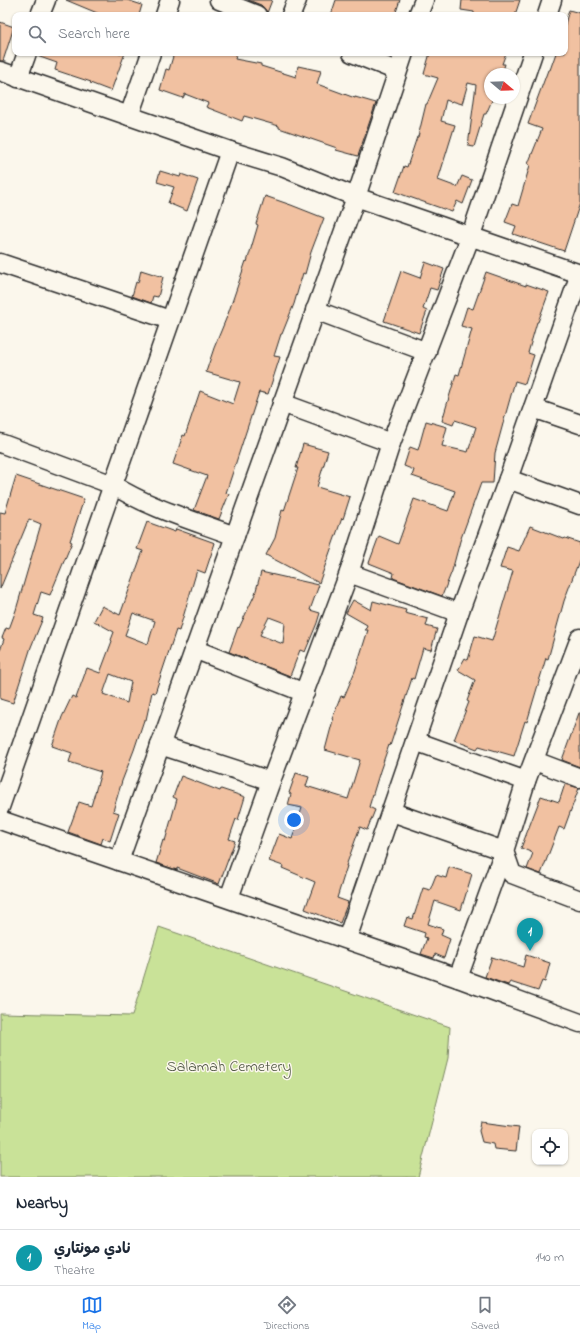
<!DOCTYPE html>
<meta charset="utf-8">
<style>
:root{--surface:#fff;--page:#f2f2f3;--text:#1f2937;--muted:#747a83;--line:#e0e1e3;--accent:#1a73e8}
body{margin:0;font-family:"Indie Flower","Playpen Sans Arabic",sans-serif;background:var(--page);color:var(--text)}
.controls{position:absolute;right:12px;bottom:12px;display:grid;overflow:hidden;border-radius:8px;box-shadow:0 1px 3px #0004}
.controls button{width:36px;height:36px;display:grid;place-items:center;padding:0;border:0;border-bottom:1px solid var(--line);background:var(--surface);color:var(--text);font:20px sans-serif}
.compass{position:absolute;left:484px;top:68px;width:36px;height:36px;border-radius:50%;background:var(--surface);box-shadow:0 1px 3px #0004;rotate:109deg}
.you{position:absolute;left:294px;top:820px;width:14px;height:14px;margin:-10px;border:3px solid #fff;border-radius:50%;background:#1a73e8;box-shadow:0 0 0 6px #1a73e833}
.badge{display:grid;place-items:center;width:26px;height:26px;border-radius:50%;background:var(--accent);color:#fff;font-size:13px;font-weight:700}
.pin{position:absolute;translate:-50% -33px;filter:drop-shadow(0 1px 2px #0008)}
.pin::after{content:'';position:absolute;top:21px;width:14px;height:12px;background:inherit;clip-path:polygon(0 0,100% 0,50% 100%)}
.list{margin:0;padding:0;list-style:none}
h2{display:flex;justify-content:space-between;align-items:center;height:52px;margin:0;padding:0 16px;font-size:17px}
h2 small{font-size:13px;font-weight:400;color:var(--muted)}
.list li{display:grid;grid-template-columns:26px 1fr auto;gap:12px;align-items:center;box-sizing:border-box;height:56px;padding:0 16px;border-top:1px solid var(--line)}
.list b{display:block;font-size:15px;white-space:nowrap}
.list p{margin:0;font-size:13px;white-space:nowrap;color:var(--muted)}
.list em{font-size:13px;font-style:normal;color:var(--muted)}
.icon{flex:none;width:22px;height:22px;fill:none;stroke:currentColor;stroke-width:2;stroke-linecap:round;stroke-linejoin:round}
.map{position:relative;flex:none;width:580px;height:1177px;overflow:hidden}
.search{position:absolute;background:var(--surface);box-shadow:0 1px 3px #0004;left:12px;right:12px;top:12px;height:44px;display:flex;align-items:center;gap:10px;box-sizing:border-box;padding:0 14px;border-radius:8px;color:var(--muted);font-size:15px}
.sheet{height:108px;background:var(--surface)}
nav{display:flex;justify-content:space-around;align-items:center;box-sizing:border-box;height:56px;border-top:1px solid var(--line);background:var(--surface);font-size:11px;color:var(--muted)}
nav a{display:grid;justify-items:center;gap:2px}
nav .on{color:var(--accent)}
.map>svg:first-child{display:block}
.green{fill:#c9e298;stroke:#7a8662}
.building{fill:#f1c1a1;stroke:#2b2b2b;fill-rule:evenodd}
.lines{fill:none;stroke-linecap:round;stroke-linejoin:round}
.minor-casing{stroke:#2b2b2b;stroke-width:21}
.minor{stroke:#fbf7ec;stroke-width:18}
.labels{text-anchor:middle;dominant-baseline:central;stroke-width:3;stroke-linejoin:round;paint-order:stroke}
.park-label{font-size:16px;fill:#525946;stroke:#fbf7ec}
</style>
<div class="map">
<svg width="580" height="1177" viewBox="0 0 580 1177">
<rect width="100%" height="100%" fill="#fbf7ec"/>
<filter id="ink" filterUnits="userSpaceOnUse"><feTurbulence type="fractalNoise" baseFrequency=".025" numOctaves="2"/><feDisplacementMap in="SourceGraphic" scale="8" xChannelSelector="R" yChannelSelector="G"/><feConvolveMatrix kernelMatrix="1 2 1 2 8 2 1 2 1" color-interpolation-filters="sRGB"/></filter>
<g filter="url(#ink)">
<!-- green -->
<polygon class="green" points="159,927 450,1027 448,1058 418,1177 0,1177 0,1013 132,1016"/>
<!-- building -->
<g class="building">
<polygon points="66,0 127,0 142,5 139,15 102,15"/>
<polygon points="248,0 272,0 267,13 265,9 261,5"/>
<polygon points="336,0 400,0 395,15 331,15"/>
<polygon points="462,0 520,0 515,15 474,15 474,12 461,10"/>
<polygon points="569,10 580,13 580,203 564,251 513,234 516,226 505,222 512,204 518,206 530,165 528,164 542,129 528,124 548,70 550,70 556,53 565,53 565,24"/>
<polygon points="0,22 14,27 3,61 0,61"/>
<polygon points="37,53 125,53 111,91 90,83 91,82 55,70 57,63 37,56"/>
<polygon points="174,53 237,53 235,59 261,64 261,66 296,77 298,66 321,71 317,84 355,98 355,97 376,103 358,156 336,150 337,148 279,128 279,126 244,116 242,121 206,107 208,103 185,94 183,98 160,90 166,69 169,70"/>
<polygon points="430,53 506,53 502,64 505,64 502,74 490,74 490,98 493,98 486,114 484,114 474,147 468,146 476,85 468,83 462,104 452,101 451,102 446,100 441,121 455,125 438,180 457,187 462,176 472,180 463,204 457,201 452,212 395,192 404,166 407,167 417,137 418,137 426,104 427,104 438,78 424,74"/>
<polygon points="160,171 180,177 181,174 198,180 187,211 168,203 174,187 157,182"/>
<polygon points="265,196 291,205 324,218 311,252 305,274 303,273 294,304 282,334 281,334 274,356 280,357 268,394 259,392 226,493 229,494 219,519 194,510 207,476 173,464 183,435 185,436 200,391 233,404 240,382 206,372 214,348 228,314 246,261 247,262 258,225 256,224"/>
<polygon points="425,262 444,269 437,290 430,288 423,309 427,311 419,333 384,321 401,271 420,278"/>
<polygon points="141,270 163,277 158,297 153,296 151,303 132,296 136,282 138,283"/>
<polygon points="486,272 526,286 526,284 549,292 538,322 537,322 528,353 534,355 525,384 515,381 504,420 495,453 493,483 481,483 460,541 452,571 442,596 393,578 394,573 369,563 379,536 398,544 414,499 448,511 455,491 412,476 414,470 404,466 410,447 418,450 426,421 447,427 442,446 468,452 476,427 455,420 453,425 442,421 456,374 459,375 472,329 461,326 467,307 473,309"/>
<polygon points="303,444 328,451 317,487 350,497 343,519 342,518 319,583 266,555 275,538 282,510 284,511 298,468 296,468"/>
<polygon points="16,476 84,499 70,541 72,542 50,595 41,592 34,615 43,618 31,647 13,703 0,699 0,651 4,639 2,638 6,628 9,629 16,610 41,524 29,519 0,589 0,512 5,513"/>
<path d="M147 522 175 532 176 529 215 543 205 573 197 570 179 631 176 630 155 693 152 692 146 720H144L134 750 122 781 113 811 119 813 110 841 103 838 101 844 68 832 79 802 91 806 101 772 69 762 72 753 52 746 62 717 72 696 76 698 87 668 100 673 112 641 111 640 114 632 94 621 102 606 120 615 143 551 137 549ZM133 613 155 621 148 644 125 635ZM110 674 131 682 127 703 103 694Z"/>
<polygon points="530,526 564,539 565,538 580,543 580,558 564,601 548,659 546,658 527,722 525,721 514,756 479,746 477,749 454,740 469,702 467,701 475,680 458,670 465,658 468,660 475,636 492,641 513,571 500,568 507,547 519,551"/>
<path d="M261 572 319 585 310 610 320 613 317 623 305 652 300 650 290 676 229 652 238 627 239 628 255 594ZM269 617 285 623 283 644 260 635Z"/>
<polygon points="353,600 371,610 373,601 406,610 405,613 428,619 426,626 437,629 431,650 423,648 414,679 412,678 390,746 389,745 380,771 369,807 375,810 367,830 360,827 346,866 347,866 337,898 348,902 340,923 305,909 315,882 282,868 283,866 269,861 279,834 292,839 302,808 288,805 291,794 289,793 296,773 309,777 306,786 348,799 360,760 325,750 333,720 332,719 341,696 344,697 355,671 368,630 365,630 367,625 346,613"/>
<polygon points="579,713 580,713 580,767 562,760"/>
<polygon points="181,776 220,791 221,789 245,797 238,820 236,819 229,839 235,841 219,884 177,868 177,870 156,863 163,840 165,841 177,799 173,797"/>
<polygon points="565,784 579,788 564,829 559,827 541,874 527,869 533,853 521,848 541,796 559,802"/>
<polygon points="449,867 472,874 461,910 435,901 428,924 443,929 441,935 450,939 444,958 435,954 434,958 421,954 427,938 424,937 425,933 404,926 407,917 413,919 423,888 430,890 436,875 446,878"/>
<polygon points="526,955 550,963 545,982 542,981 538,991 510,982 508,985 485,977 492,957 523,967"/>
<polygon points="481,1122 519,1127 516,1151 494,1149 493,1144 482,1142 479,1131"/>
</g>
<g class="lines">
<!-- minor casing -->
<g class="minor-casing">
<g id="minor">
<polyline points="219,0 257,15"/>
<polyline points="40,15 46,0"/>
<polyline points="165,15 170,0"/>
<polyline points="291,15 297,0"/>
<polyline points="418,15 424,0"/>
<polyline points="547,15 552,0"/>
<polyline points="352,53 397,71"/>
<polyline points="0,71 230,151 282,167 356,197 580,274"/>
<polyline points="18,78 27,53"/>
<polyline points="129,116 151,53"/>
<polyline points="0,263 170,320"/>
<polyline points="315,310 427,352"/>
<polyline points="282,403 391,443"/>
<polyline points="533,408 580,424"/>
<path d="M0 443 113 485C149 508 195 521 235 536"/>
<polyline points="508,479 580,505"/>
<polyline points="349,573 459,613"/>
<polyline points="194,649 305,693"/>
<polyline points="415,741 526,781"/>
<polyline points="160,745 271,781"/>
<polyline points="535,761 580,778"/>
<polyline points="0,807 230,151"/>
<polyline points="392,812 504,851 512,874 580,900"/>
<polyline points="0,820 458,978 580,1023"/>
<polyline points="119,861 356,197 404,53"/>
<polyline points="229,898 271,781 349,573 391,443 471,235 533,53"/>
<polyline points="347,939 459,613 508,479 580,274"/>
<polyline points="458,978 504,851 526,781 580,638"/>
</g>
</g>
<!-- minor -->
<use href="#minor" class="minor"/>
</g>
</g>
<g class="labels">
<!-- park labels -->
<g class="park-label">
<text x="229" y="1067">Salamah Cemetery</text>
</g>
</g>
</svg>
<div class="controls">
<button><svg class="icon" aria-label="locate" viewBox="0 0 24 24"><circle cx="12" cy="12" r="6"/><path d="M12 2v4M12 18v4M2 12h4M18 12h4"/></svg></button>
</div>
<svg class="compass" viewBox="-18 -18 36 36"><path d="M0-13l5 13h-10z" fill="#e53935"/><path d="M0 13l5-13h-10z" fill="#747a83"/></svg>
<div class="you"></div>
<div class="pin badge" style="left:530px;top:951px;background:#0f9aa8">1</div>
<div class="search"><svg class="icon" aria-label="search" viewBox="0 0 24 24"><circle cx="10" cy="10" r="6"/><path d="M15 15l6 6"/></svg>Search here</div>
</div>
<section class="sheet">
<h2>Nearby<small></small></h2>
<ul class="list">
<li><span class="badge" style="background:#0f9aa8">1</span><div><b>نادي مونتاري</b><p>Theatre</p></div><em>140 m</em></li>
</ul>
</section>
<nav>
<a class="on"><svg class="icon" aria-label="map" viewBox="0 0 24 24"><path d="M3 6l6-2 6 2 6-2v14l-6 2-6-2-6 2zM9 4v14M15 6v14"/></svg>Map</a>
<a><svg class="icon" aria-label="directions" viewBox="0 0 24 24"><path d="M12 3l9 9-9 9-9-9zM9 14v-3h6M13 9l2 2-2 2"/></svg>Directions</a>
<a><svg class="icon" aria-label="saved" viewBox="0 0 24 24"><path d="M7 4h10v16l-5-4-5 4z"/></svg>Saved</a>
</nav>
